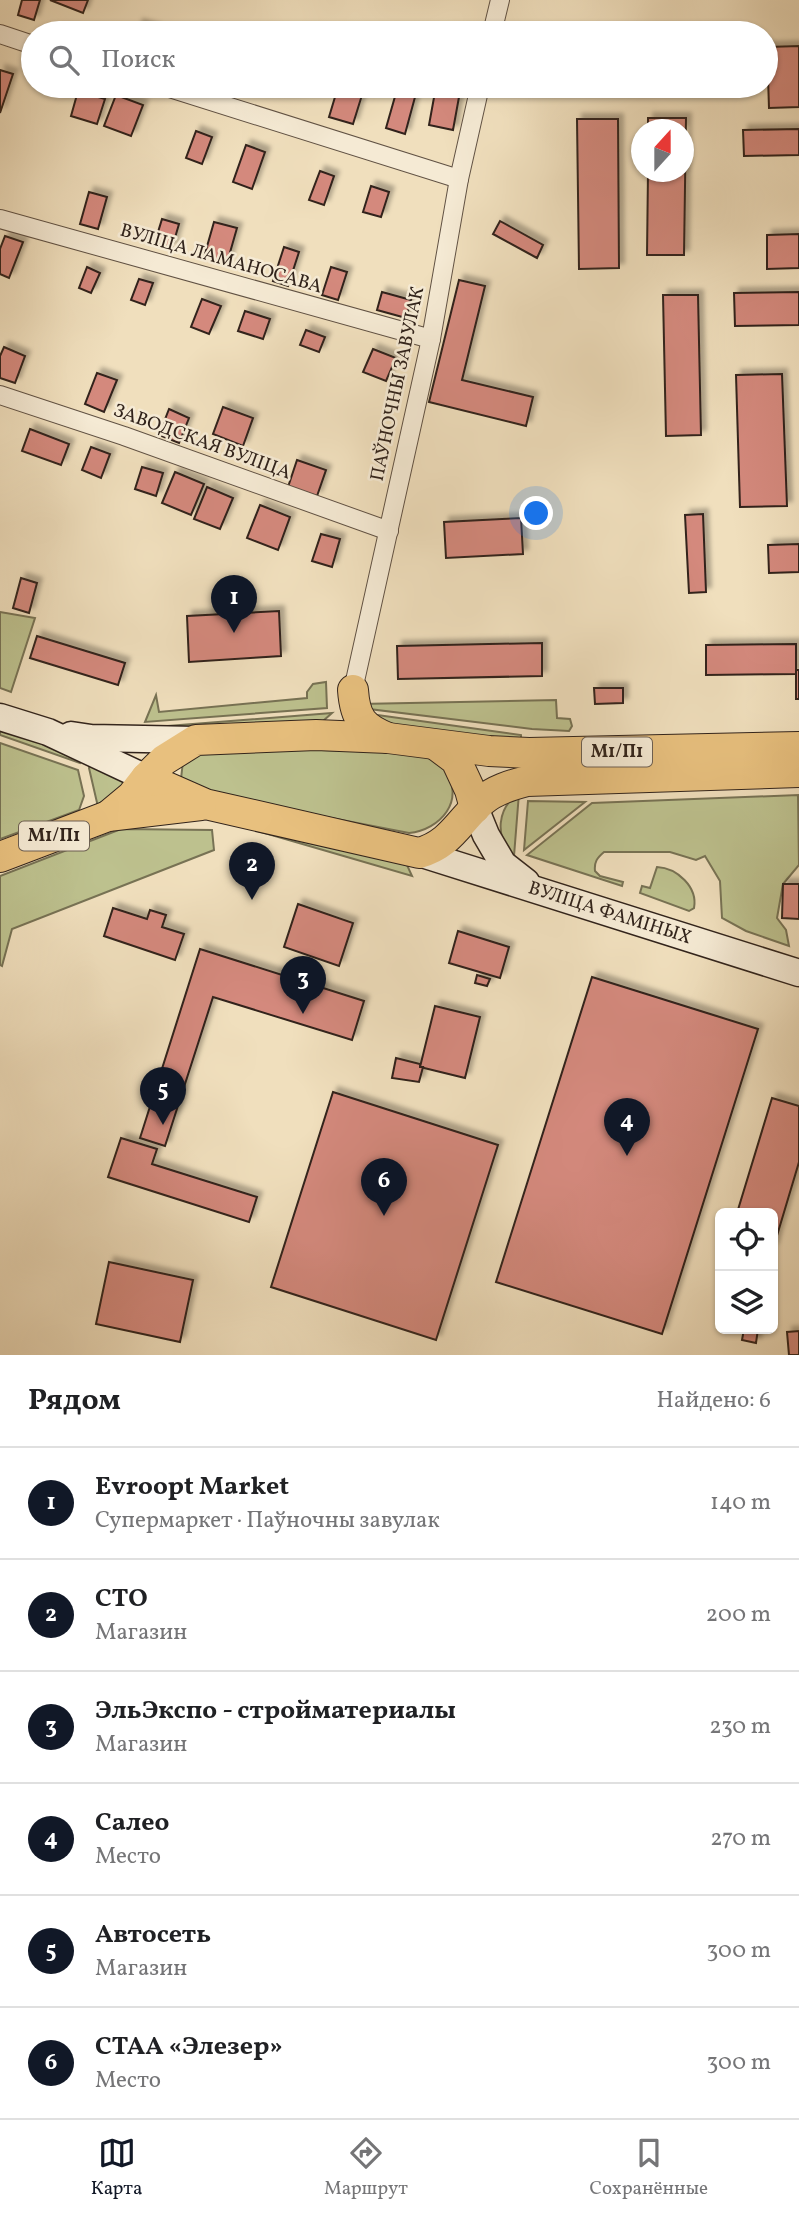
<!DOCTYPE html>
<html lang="ru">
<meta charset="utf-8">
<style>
:root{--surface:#fff;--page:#f2f2f2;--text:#202124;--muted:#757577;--line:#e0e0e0;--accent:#111827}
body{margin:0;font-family:Vollkorn,serif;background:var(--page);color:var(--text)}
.controls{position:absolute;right:21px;bottom:21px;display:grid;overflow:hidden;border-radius:10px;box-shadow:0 2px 5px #0004}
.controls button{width:63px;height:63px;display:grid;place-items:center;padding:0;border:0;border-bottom:2px solid var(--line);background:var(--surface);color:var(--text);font:35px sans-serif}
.compass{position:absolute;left:631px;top:119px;width:63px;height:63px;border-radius:50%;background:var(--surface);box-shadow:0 2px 5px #0004;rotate:21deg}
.you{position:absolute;left:537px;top:514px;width:24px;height:24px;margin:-18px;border:5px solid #fff;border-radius:50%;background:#1a73e8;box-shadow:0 0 0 10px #1a73e833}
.badge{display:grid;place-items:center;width:46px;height:46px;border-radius:50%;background:var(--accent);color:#fff;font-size:23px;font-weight:700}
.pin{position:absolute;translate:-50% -58px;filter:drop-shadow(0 2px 4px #0008)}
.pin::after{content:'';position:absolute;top:37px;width:24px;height:21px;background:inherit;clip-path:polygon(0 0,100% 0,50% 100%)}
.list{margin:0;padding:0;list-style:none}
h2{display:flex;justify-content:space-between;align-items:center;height:91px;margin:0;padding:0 28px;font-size:30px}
h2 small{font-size:23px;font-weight:400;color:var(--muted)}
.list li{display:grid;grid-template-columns:46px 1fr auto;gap:21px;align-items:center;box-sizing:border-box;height:112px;padding:0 28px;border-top:2px solid var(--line)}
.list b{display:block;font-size:26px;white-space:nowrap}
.list p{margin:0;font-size:23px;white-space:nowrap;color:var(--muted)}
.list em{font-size:23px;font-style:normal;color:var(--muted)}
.icon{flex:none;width:38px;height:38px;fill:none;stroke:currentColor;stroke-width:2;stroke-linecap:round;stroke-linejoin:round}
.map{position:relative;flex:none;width:799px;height:1355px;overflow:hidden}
.search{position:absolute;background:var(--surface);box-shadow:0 2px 5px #0004;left:21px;right:21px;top:21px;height:77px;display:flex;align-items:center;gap:18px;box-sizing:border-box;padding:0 24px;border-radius:38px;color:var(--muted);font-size:26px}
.sheet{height:763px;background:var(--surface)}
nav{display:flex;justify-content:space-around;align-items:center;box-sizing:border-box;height:98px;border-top:2px solid var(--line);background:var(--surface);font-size:19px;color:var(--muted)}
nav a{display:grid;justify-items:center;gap:4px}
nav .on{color:var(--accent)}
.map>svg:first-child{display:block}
.green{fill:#bdc18e;stroke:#777254;stroke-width:2}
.building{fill:#d4897d;stroke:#31231b;stroke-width:2;filter:url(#shadow)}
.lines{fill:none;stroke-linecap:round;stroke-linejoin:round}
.street-casing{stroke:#615244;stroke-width:20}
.secondary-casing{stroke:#31231b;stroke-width:29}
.primary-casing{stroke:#31231b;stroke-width:32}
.street{stroke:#f5ead4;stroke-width:18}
.secondary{stroke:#f5ead4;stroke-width:26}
.primary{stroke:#e8c07e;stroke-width:30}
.labels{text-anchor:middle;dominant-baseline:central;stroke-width:5;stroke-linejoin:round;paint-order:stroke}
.shield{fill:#f5ead4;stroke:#6c5f52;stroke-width:2}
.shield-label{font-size:18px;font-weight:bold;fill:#31231b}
.street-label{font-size:19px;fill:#31231b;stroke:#f5ead4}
</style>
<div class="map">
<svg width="799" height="1355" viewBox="0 0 799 1355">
<defs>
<filter id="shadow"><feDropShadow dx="5" dy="-5" stdDeviation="2" flood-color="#0004"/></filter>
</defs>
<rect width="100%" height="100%" fill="#f0dfbd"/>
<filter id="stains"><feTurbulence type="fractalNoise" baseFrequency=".00286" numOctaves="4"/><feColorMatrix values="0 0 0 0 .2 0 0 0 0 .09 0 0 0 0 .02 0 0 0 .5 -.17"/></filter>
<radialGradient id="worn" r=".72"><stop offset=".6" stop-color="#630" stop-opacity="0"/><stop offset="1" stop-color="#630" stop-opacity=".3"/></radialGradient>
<!-- green -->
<g class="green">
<polygon points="0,612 35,618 11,692 0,688"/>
<polygon points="326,682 327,708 145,722 156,695 159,712 307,698 307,692 313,684"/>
<polygon points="556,700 557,718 570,719 572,726 569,731 532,729 361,708 360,704"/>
<polygon points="332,713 323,721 104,731"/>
<polygon points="363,713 521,735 521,743 387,732"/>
<polygon points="0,728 83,756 80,763 0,735"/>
<polygon points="0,743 78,770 84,796 79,810 0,839"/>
<path d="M252 748 422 753C429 758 439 763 444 769 467 800 440 830 409 833L197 792 181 779 183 761 192 754Z"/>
<polygon points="92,760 126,782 98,807 89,768"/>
<path d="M519 793 514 856C494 837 497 808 519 793Z"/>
<path d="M798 795 799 865 783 884 777 918 786 930 789 946 746 931 722 918 720 881 705 856 696 860 670 852H604C597 858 594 862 595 871L600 876 623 882 622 886 527 855 592 803Z"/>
<polygon points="528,801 585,802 524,850"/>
<polygon points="234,824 407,865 412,876"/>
<polygon points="121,829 212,830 214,850 12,929 2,966 0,965 0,876"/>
<path d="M657 867C677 868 698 887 694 908L689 911 640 893 642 886 650 888Z"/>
</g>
<!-- building -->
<g class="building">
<polygon points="22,0 40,0 34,20 18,15"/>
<polygon points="50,0 88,0 83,13"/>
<polygon points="138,24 156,29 154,33 136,33"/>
<polygon points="799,46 799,107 769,108 767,47"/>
<polygon points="0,70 13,74 0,113"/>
<polygon points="398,86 418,86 405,134 386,128"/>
<polygon points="338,87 362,95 353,124 329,117"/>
<polygon points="78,91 105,99 97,124 71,116"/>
<polygon points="435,92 459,97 453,130 429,125"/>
<polygon points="116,95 143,105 131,136 104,126"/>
<polygon points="648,118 686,118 684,255 647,255 648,172 684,172 684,130 648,130"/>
<polygon points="577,119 618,119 619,268 579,269"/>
<polygon points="799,129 799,155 744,156 743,130"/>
<polygon points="196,131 212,137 202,164 186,158"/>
<polygon points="246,145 265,152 252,189 233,182"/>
<polygon points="320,171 334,176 324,205 309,200"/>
<polygon points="371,186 389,192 381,217 363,212"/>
<polygon points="89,192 107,197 98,229 80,224"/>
<polygon points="162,219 179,224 172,248 155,242"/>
<polygon points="500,221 543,245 537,258 493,234"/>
<polygon points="214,222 237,228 227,263 204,257"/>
<polygon points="799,234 799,268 767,269 767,235"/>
<polygon points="5,236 23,242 9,278 0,274 0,249"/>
<polygon points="284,247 299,252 288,286 273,281"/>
<polygon points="87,267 100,273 91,293 79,288"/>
<polygon points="331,267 347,272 338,300 322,295"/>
<polygon points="139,279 153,283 145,305 131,300"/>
<polygon points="459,280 485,286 462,380 533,397 526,426 429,402"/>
<polygon points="382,292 411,300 406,318 377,310"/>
<polygon points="799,292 799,325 735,326 734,293"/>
<polygon points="663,295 698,295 701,435 666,436"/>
<polygon points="202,299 221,306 209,334 191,327"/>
<polygon points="245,311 270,319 263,339 238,331"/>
<polygon points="306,330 325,337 319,352 300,345"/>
<polygon points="4,347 25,356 15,383 0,378 0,356"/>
<polygon points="373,349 396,358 386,381 363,372"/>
<polygon points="97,373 117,380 104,412 85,404"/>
<polygon points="782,374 787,506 740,507 736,375"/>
<polygon points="223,407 253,418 243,446 213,434"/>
<polygon points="169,409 189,418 179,443 159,435"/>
<polygon points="30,429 69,444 61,465 22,451"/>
<polygon points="91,447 110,454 101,478 82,470"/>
<polygon points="297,460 326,470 317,496 288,487"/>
<polygon points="142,467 163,473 156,496 135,489"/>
<polygon points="175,472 204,484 191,515 162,503"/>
<polygon points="207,487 233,498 220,529 194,519"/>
<polygon points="260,505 290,517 278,550 247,538"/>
<polygon points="703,514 706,592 689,593 685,515"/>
<polygon points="521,518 523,554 446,558 444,522"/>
<polygon points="321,534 340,539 332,567 312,561"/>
<polygon points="799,544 799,572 769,573 768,545"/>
<polygon points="21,578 37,583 29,613 13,608"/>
<polygon points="279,611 281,656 189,662 187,616"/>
<polygon points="37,636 125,663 118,685 30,658"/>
<polygon points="542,643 542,676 398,679 397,646"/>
<polygon points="796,644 796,674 706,675 706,645"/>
<rect x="796" y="670" width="3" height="29"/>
<polygon points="594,688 623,688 623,703 595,704"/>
<polygon points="783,884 799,884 799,919 782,918"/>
<polygon points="298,904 353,923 339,966 284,947"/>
<polygon points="113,908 147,919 150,910 166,915 162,927 184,934 175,960 104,936"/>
<polygon points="458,931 509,947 500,978 449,963"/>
<polygon points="200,949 364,1001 352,1040 213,997 165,1146 140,1138"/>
<polygon points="477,975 490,979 487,986 475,983"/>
<polygon points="592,977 758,1029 662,1334 496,1282"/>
<polygon points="435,1006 480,1017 465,1078 420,1067"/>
<polygon points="396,1058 420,1064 420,1067 423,1067 419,1082 392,1078"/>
<polygon points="333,1092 498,1145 436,1340 271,1287"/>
<polygon points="772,1098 799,1106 799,1162 773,1249 773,1213 737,1213"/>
<polygon points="121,1138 157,1149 152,1164 257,1197 249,1222 108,1177"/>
<polygon points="109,1262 193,1280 180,1342 96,1324"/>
<polygon points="744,1329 758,1329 756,1343 742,1340"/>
<polygon points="799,1331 799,1355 789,1355 787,1332"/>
</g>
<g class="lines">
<!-- street casing -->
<g class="street-casing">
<g id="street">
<polyline points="492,33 500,0"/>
<polyline points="0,34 33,45"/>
<polyline points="163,86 459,179"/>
<polyline points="0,219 431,339"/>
<polyline points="0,395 124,436 389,531"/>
<polyline points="353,690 431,339 459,179 480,86"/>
</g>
</g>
<!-- secondary casing -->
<g class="secondary-casing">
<g id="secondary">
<polyline points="0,717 48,732 146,778"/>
<polyline points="71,735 91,738 196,740"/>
<polyline points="475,808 486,835 503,864 526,882"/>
<path id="s1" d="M419 853 799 973"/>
</g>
</g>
<!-- primary casing -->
<g class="primary-casing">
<g id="primary">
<path d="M353 690C355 719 363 728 388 738"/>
<polyline points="436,745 456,760 470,790 475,808"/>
<path d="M146 778 205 804 419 853C451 844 459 821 482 801 494 790 511 785 527 781L799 772"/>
<polyline points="108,816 132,796 146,778 164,760 196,740 316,735 388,738 489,751 529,753 799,747"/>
<polyline points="0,857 108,816 201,805"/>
</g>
</g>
<!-- street -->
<use href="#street" class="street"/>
<!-- secondary -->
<use href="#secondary" class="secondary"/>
<!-- primary -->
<use href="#primary" class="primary"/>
</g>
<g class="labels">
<!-- shield labels -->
<g class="shield">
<rect x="582" y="737.5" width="70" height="29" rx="5"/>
<rect x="19" y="821.5" width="70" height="29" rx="5"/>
</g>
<g class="shield-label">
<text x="617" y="752">М1/П1</text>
<text x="54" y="836">М1/П1</text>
</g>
<!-- street labels -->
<g class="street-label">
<text transform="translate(221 259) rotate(16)">ВУЛІЦА ЛАМАНОСАВА</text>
<text transform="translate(398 384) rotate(-78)">ПАЎНОЧНЫ ЗАВУЛАК</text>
<text transform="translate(202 442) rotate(20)">ЗАВОДСКАЯ ВУЛІЦА</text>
<text stroke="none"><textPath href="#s1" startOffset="200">ВУЛІЦА ФАМІНЫХ</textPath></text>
</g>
</g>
<rect width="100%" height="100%" filter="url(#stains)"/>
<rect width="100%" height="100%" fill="url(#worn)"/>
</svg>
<div class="controls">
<button><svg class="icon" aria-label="locate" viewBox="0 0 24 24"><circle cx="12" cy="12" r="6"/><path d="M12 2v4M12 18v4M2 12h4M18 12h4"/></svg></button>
<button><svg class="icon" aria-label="layers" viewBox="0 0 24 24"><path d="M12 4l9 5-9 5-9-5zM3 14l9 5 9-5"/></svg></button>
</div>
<svg class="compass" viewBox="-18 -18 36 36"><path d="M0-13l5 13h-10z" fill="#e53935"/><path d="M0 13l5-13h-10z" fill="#757577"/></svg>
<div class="you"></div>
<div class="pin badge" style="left:234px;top:633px">1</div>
<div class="pin badge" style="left:252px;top:900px">2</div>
<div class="pin badge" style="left:303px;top:1014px">3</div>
<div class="pin badge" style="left:627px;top:1156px">4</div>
<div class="pin badge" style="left:163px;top:1125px">5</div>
<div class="pin badge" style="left:384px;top:1216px">6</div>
<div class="search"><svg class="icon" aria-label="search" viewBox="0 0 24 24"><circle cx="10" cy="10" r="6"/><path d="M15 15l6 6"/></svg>Поиск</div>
</div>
<section class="sheet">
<h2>Рядом<small>Найдено: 6</small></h2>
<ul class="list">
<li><span class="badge">1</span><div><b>Evroopt Market</b><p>Супермаркет · Паўночны завулак</p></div><em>140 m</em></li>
<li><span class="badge">2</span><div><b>СТО</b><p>Магазин</p></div><em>200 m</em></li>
<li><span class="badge">3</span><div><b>ЭльЭкспо - стройматериалы</b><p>Магазин</p></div><em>230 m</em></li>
<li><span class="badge">4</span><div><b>Салео</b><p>Место</p></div><em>270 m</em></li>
<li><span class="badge">5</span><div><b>Автосеть</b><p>Магазин</p></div><em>300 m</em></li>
<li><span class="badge">6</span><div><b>СТАА «Элезер»</b><p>Место</p></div><em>300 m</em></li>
</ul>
</section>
<nav>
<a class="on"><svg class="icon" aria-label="map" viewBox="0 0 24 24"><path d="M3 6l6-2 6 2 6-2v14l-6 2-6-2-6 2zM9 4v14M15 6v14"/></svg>Карта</a>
<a><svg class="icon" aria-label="directions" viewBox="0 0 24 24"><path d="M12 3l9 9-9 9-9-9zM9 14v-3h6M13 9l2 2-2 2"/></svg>Маршрут</a>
<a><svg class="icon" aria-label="saved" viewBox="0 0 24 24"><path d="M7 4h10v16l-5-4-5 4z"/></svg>Сохранённые</a>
</nav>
